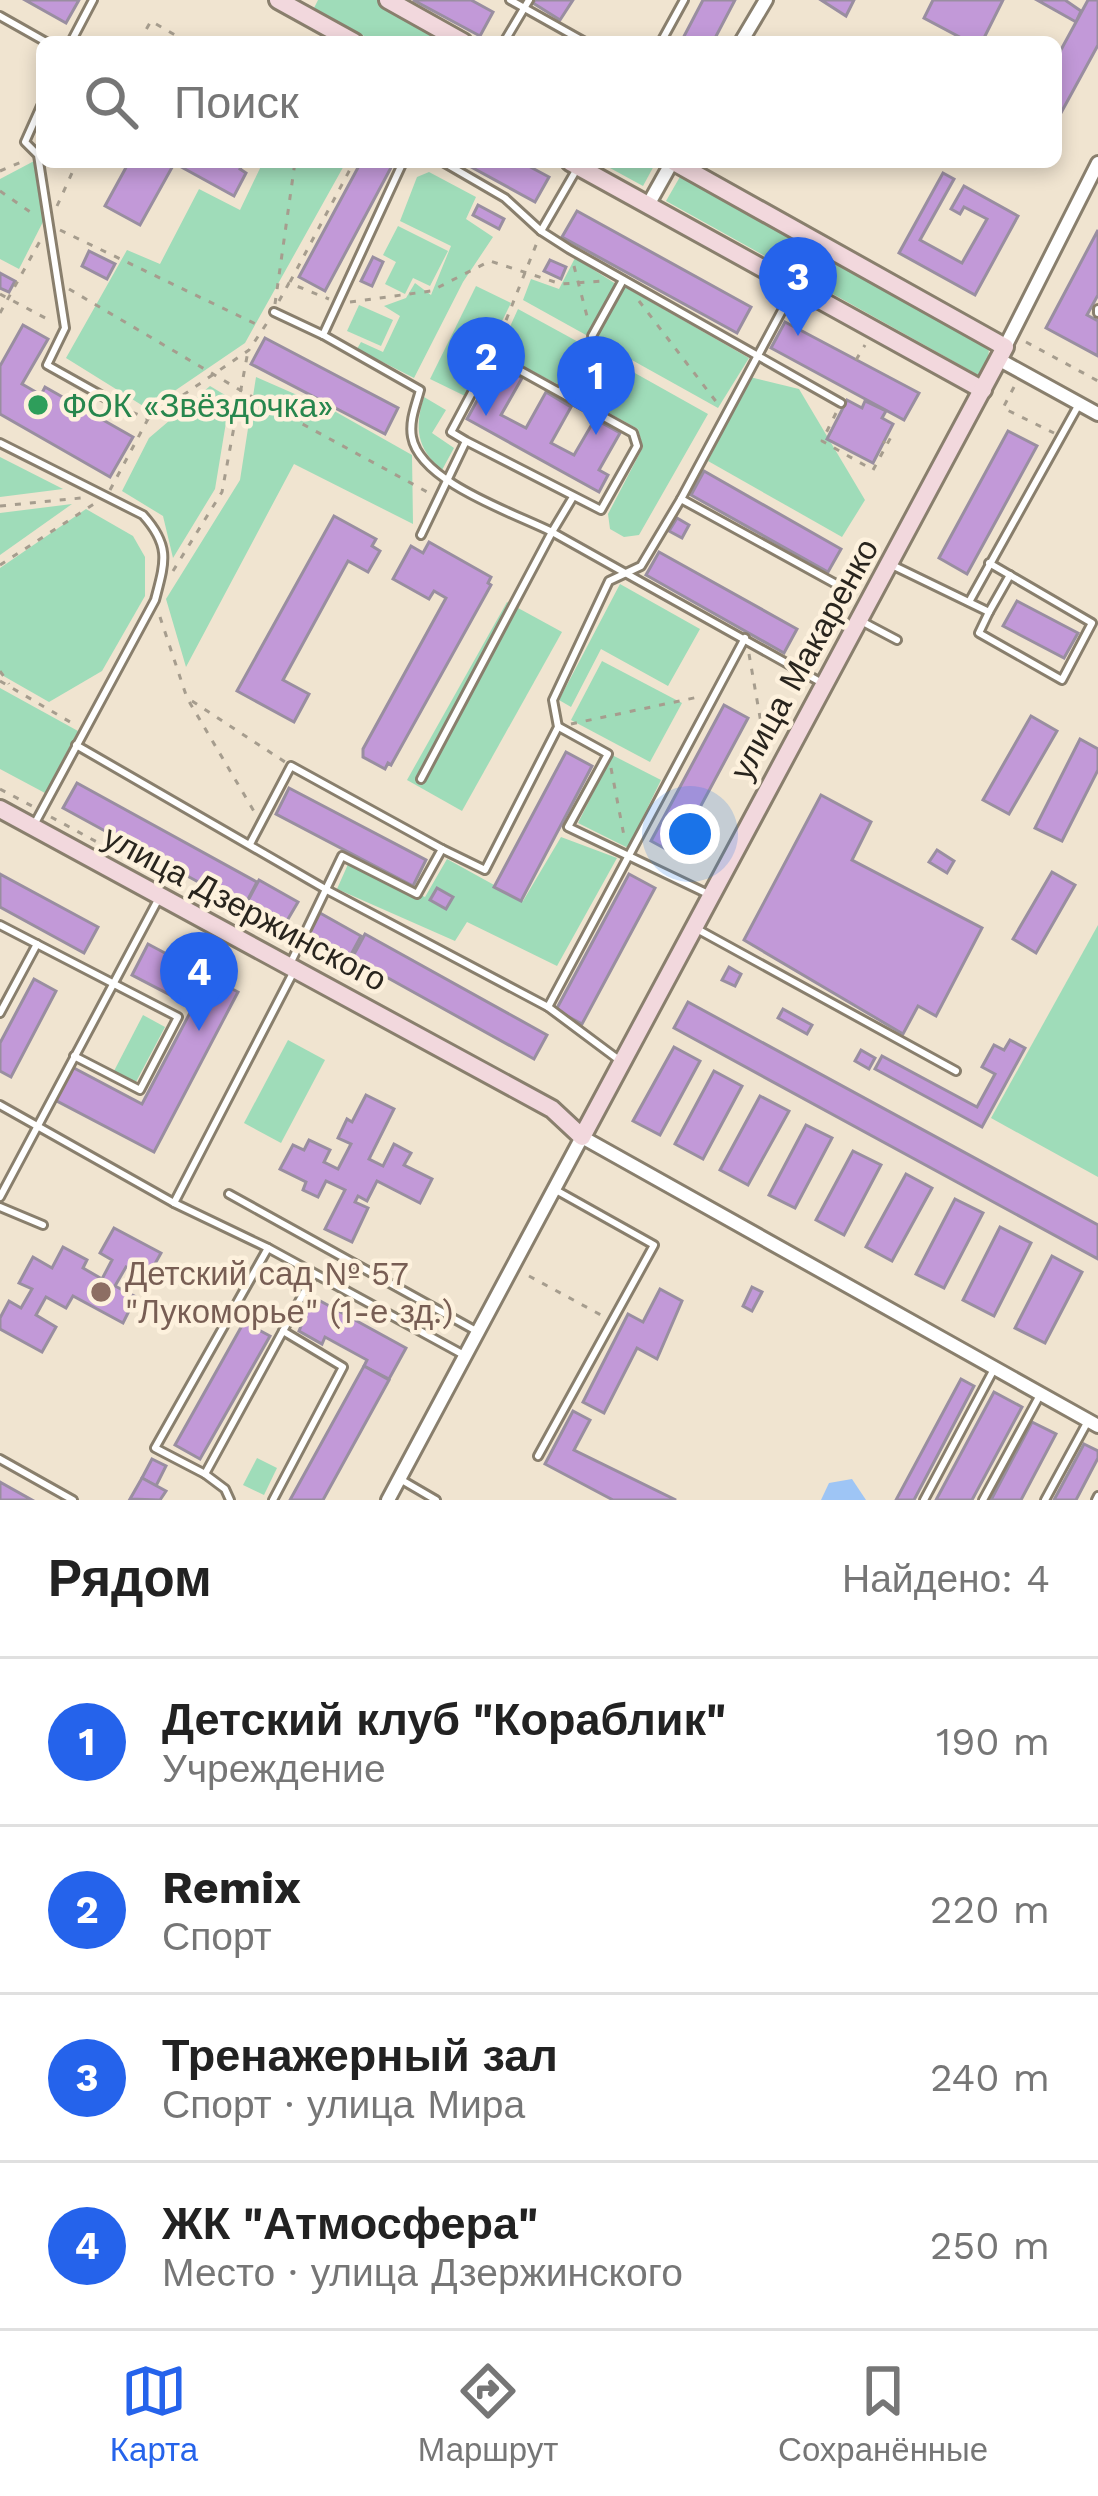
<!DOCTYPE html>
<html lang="ru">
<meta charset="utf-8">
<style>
:root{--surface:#fff;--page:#f2f2f2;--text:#222;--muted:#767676;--line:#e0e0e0;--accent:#2563eb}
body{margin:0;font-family:"Work Sans",sans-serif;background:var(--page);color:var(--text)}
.you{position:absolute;left:690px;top:834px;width:42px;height:42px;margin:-30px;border:9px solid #fff;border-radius:50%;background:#1a73e8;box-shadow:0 0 0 18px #1a73e833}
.badge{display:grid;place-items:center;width:78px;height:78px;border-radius:50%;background:var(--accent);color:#fff;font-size:39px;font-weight:700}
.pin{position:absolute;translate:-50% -99px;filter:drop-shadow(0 3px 6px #0008)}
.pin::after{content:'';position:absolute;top:63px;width:42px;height:36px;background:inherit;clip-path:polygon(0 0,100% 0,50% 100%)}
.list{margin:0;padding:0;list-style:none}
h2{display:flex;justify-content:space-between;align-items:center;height:156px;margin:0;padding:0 48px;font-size:51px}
h2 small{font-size:39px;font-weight:400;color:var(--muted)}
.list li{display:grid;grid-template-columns:78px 1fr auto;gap:36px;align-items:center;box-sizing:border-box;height:168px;padding:0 48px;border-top:3px solid var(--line)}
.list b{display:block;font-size:45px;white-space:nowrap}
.list p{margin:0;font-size:39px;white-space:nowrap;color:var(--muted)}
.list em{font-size:39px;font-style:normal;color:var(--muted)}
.icon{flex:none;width:66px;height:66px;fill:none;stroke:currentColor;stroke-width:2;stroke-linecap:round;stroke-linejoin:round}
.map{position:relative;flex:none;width:1098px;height:1500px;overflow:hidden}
.search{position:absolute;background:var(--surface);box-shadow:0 6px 18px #0003;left:36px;right:36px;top:36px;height:132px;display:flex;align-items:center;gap:30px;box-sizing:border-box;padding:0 42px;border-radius:18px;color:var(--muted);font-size:45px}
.sheet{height:828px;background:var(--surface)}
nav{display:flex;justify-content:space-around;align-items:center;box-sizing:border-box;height:168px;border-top:3px solid var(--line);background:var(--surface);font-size:33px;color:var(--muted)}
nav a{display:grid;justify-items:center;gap:6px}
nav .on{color:var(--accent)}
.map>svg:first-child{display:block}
.green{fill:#9fdcb9}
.water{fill:#9ec5f5}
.building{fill:#c299d8;stroke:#998ea0;stroke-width:3}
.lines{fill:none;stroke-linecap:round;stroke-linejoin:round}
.lane-casing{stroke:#897f6d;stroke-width:12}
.street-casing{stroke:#897f6d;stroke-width:18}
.secondary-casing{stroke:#897f6d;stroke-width:22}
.path{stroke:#a69d8e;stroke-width:3;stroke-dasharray:6 9;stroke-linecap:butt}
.lane{stroke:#fff;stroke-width:6}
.street{stroke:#fff;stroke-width:12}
.secondary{stroke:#f2d8dd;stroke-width:16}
.leisure-dot{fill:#2e9e5b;stroke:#fdf1dd;stroke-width:4.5}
.education-dot{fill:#8d6e63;stroke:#fdf1dd;stroke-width:4.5}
.labels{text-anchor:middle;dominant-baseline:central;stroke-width:9;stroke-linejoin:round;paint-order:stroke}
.leisure-label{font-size:33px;fill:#27864d;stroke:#fdf1dd;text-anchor:start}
.street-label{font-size:33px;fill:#29251e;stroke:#fdf1dd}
.education-label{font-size:33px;fill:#785e54;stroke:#fdf1dd;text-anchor:start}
</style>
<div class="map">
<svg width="1098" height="1500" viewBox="0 0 1098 1500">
<rect width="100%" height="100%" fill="#f0e4d0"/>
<!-- green -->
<g class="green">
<polygon points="318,0 379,0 459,42 375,42 314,8"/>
<polygon points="36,160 49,210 19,269 0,259 0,179"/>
<polygon points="263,162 346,162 245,343 148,409 66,358 127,250 160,264 199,189 240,210"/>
<polygon points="599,162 656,162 643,186"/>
<polygon points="429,172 476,197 466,219 493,237 463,282 414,378 357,349 361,342 383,352 400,316 384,306 406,298 415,283 431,295 451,246 400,221 417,177"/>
<polygon points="681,175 989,347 988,364 980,376 666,201"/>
<polygon points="398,226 448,251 430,286 413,278 405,294 385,284 396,262 383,255"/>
<polygon points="575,258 616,284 586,335 523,300 531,279 559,289"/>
<polygon points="476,286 511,303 465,396 430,379"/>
<polygon points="625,287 749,358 718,408 596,340"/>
<polygon points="359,305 393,320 381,346 347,331"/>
<polygon points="518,309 582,344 559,385 498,353"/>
<polygon points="592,349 708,414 639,535 624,537 610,529 608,514 643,447 638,429 569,391"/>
<polygon points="256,377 336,412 412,455 413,524 294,464 186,667 166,599 240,480"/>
<polygon points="750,377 799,389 865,500 842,537 708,461"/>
<polygon points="210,386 230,398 215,489 173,558 163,516 122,491 149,438"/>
<path d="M424 397 446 410 432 433 454 448 442 470C417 449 414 428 424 397Z"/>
<polygon points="0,457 63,489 0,497"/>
<polygon points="72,504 0,555 0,513"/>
<polygon points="86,509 133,536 145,557 145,596 102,671 49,702 0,674 0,568"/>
<polygon points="620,584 700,629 668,686 601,649 571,707 559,700"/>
<polygon points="507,602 562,632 462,811 407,780"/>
<polygon points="602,661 682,703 650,762 571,720"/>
<polygon points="0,688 78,731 45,793 0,769"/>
<polygon points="612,755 661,780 628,848 578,823"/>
<polygon points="561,837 617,858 557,966 467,922 455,941 337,889 349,862 425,897 447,859 523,901"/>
<polygon points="1098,925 1098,1177 991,1118"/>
<polygon points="143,1015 165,1027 136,1082 114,1071"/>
<polygon points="288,1040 325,1060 281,1143 244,1123"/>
<polygon points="257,1458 277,1468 264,1495 243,1485"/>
</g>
<!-- water -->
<polygon class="water" points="852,1479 866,1500 821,1500 829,1483"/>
<!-- building -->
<g class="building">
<polygon points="25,0 79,0 66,23"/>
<polygon points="413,0 471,0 493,12 480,36"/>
<polygon points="535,0 573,0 560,20 533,3"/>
<polygon points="703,0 735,0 713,42 681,42"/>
<polygon points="821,0 854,0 846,16"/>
<polygon points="933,0 1003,0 982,42 969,42 924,18"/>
<polygon points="1037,0 1065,0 1081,11 1076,22"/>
<polygon points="1088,0 1098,0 1098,45 1056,122 1056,59"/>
<polygon points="129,162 175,162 140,225 105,206"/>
<polygon points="244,162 240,169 246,173 234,196 174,163"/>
<polygon points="361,162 394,162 325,291 299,277"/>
<polygon points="462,162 521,162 549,177 535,202"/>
<polygon points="943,173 954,179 920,240 962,263 987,219 964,207 960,214 951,209 964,186 1018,216 975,295 899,253"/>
<polygon points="478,205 504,219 499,229 473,215"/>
<polygon points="577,211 751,307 737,333 562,237"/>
<polygon points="1098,230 1098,295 1087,315 1098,321 1098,356 1046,328"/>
<polygon points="89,251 115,264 107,279 82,266"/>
<polygon points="373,257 383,262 372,286 361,281"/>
<polygon points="550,260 566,267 561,279 544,271"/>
<polygon points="0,273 15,281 9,292 0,288"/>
<polygon points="785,322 919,393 904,420 771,348"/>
<polygon points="23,325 48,339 22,384 41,395 45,387 133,437 110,477 0,414 0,366"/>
<polygon points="265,338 398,408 385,434 251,364"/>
<polygon points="497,364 522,378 501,415 526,428 546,392 571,407 551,443 574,455 595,419 620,433 599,470 608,475 599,492 467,419"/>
<polygon points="602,377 612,382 605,395 595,390"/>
<polygon points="847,400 862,408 865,401 886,411 882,418 893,424 873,463 827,439"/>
<polygon points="1008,431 1037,446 967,574 939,558"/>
<polygon points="704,471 841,549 828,572 691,495"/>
<polygon points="334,516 376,539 372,546 380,551 368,572 348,561 283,680 309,694 294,722 237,691"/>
<polygon points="677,518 689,525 682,538 669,531"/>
<polygon points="429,542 491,577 488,583 491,585 391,765 388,763 385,769 363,757 363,749 446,598 434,591 429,599 393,579 411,546 423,553"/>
<polygon points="659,552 797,629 784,653 646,575"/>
<polygon points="1017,601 1078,633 1064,658 1003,626"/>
<polygon points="724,705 748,718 675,854 651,841"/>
<polygon points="1031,716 1057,731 1009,814 983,800"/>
<polygon points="1080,739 1098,749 1098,770 1062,841 1035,828"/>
<polygon points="566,752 592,766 521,901 494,887"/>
<polygon points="77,783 257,882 244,907 63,808"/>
<polygon points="289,788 426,860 413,886 276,814"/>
<polygon points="821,795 871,822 852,860 982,928 936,1016 918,1006 903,1034 744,940"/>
<polygon points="937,850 954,861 947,873 929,862"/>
<polygon points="1052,872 1075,885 1036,953 1013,939"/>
<polygon points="0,874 98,927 84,953 0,907"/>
<polygon points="629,874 655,888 582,1024 556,1010"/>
<polygon points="259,880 298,902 281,931 243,910"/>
<polygon points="437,888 453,897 446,909 430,900"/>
<polygon points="320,913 361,936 347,962 306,940"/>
<polygon points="365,934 547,1035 534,1059 352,958"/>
<polygon points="148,944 238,992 154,1152 55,1100 72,1067 142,1104 193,1007 132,975"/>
<polygon points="729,967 741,974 735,986 722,980"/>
<polygon points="34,979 56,991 11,1077 0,1071 0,1043"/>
<polygon points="688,1002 1098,1225 1098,1259 674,1028"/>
<polygon points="783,1009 812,1025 807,1034 778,1018"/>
<polygon points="1010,1040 1025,1048 982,1127 875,1069 882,1056 977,1107 995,1074 982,1067 994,1045 1004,1050"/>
<polygon points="674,1047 700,1061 660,1135 633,1121"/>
<polygon points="861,1050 875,1058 869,1069 855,1061"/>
<polygon points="714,1071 742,1086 703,1159 675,1144"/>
<polygon points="366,1095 394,1109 369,1159 383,1166 394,1144 411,1153 404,1165 432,1179 420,1203 377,1181 367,1201 358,1196 355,1202 368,1208 352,1242 325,1229 345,1190 326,1181 318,1197 303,1190 306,1182 280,1169 293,1145 304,1150 309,1140 330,1150 324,1162 338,1169 351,1144 338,1138 347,1119 352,1122"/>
<polygon points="760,1096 789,1111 748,1185 720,1170"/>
<polygon points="806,1125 832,1138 795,1208 769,1195"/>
<polygon points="853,1151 881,1165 844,1235 816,1220"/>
<polygon points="906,1174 932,1188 892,1261 866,1247"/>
<polygon points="955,1199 983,1213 944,1288 916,1274"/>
<polygon points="1000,1227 1031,1243 994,1316 963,1300"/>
<polygon points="114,1228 161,1253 147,1278 126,1267 115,1286 136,1297 123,1323 73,1296 66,1308 46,1297 36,1315 56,1327 42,1352 0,1329 0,1318 9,1301 21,1308 32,1289 19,1283 33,1257 52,1268 63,1247 87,1260 83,1268 102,1279 112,1260 100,1253"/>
<polygon points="1052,1256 1082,1272 1045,1343 1015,1328"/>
<polygon points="752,1287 762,1292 752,1311 743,1306"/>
<polygon points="660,1289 682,1301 657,1359 637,1348 604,1413 583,1402 628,1314 643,1322"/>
<polygon points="313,1297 406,1348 389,1379 364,1366 367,1360 325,1337 322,1344 299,1331"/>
<polygon points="244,1322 270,1336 200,1459 175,1445"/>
<polygon points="364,1366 389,1380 323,1500 290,1500"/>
<polygon points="961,1379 974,1386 914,1500 896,1500"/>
<polygon points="994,1392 1022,1407 972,1500 936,1500"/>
<polygon points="573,1411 590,1420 574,1450 676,1500 613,1500 545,1464"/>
<polygon points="1032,1422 1056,1434 1021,1500 991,1500"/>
<polygon points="1084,1444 1098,1451 1098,1458 1076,1500 1054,1500"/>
<polygon points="152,1459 166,1466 156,1486 142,1478"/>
<polygon points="142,1478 166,1491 160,1500 130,1499"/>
<polygon points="0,1482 32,1500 0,1500"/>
</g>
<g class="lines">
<!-- lane casing -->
<g class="lane-casing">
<g id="lane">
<polyline points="510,0 585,42"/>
<polyline points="0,16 46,42"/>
<polyline points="71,42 93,0"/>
<polyline points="504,42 529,0"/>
<polyline points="661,42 684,0"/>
<polyline points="42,104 25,142 38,155 65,328 47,365 122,407"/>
<path d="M403 162 323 335 420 390C416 405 409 421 412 437 420 482 514 513 552 532L421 779"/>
<polyline points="443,162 505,198 541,231 569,249 841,403"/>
<polyline points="541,231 578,167"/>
<polyline points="1098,309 1098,313"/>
<polyline points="274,312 323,335"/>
<polyline points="592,336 623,280"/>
<polyline points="560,392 585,349"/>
<path d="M0 443 143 515C171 546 165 562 155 600L35 823"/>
<polyline points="573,497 552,532 822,683"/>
<polyline points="681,499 836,584"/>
<polyline points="421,535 466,441 451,432 492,355 633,433 637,446 601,510 466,441"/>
<polyline points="894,566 989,612 979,633 1062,680 1092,623 989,563"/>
<polyline points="969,602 1078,406"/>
<polyline points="989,612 1010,575"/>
<polyline points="863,622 897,640"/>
<polyline points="559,727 608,754 568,827 706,893"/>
<polyline points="76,745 327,890 548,1007 619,1060"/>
<polyline points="250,844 291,766 442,849 417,894 342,856 291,962"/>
<polyline points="442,849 485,870 558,727 553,700 609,581 641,566 681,499 793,290"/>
<polyline points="0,925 178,1017 140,1090 74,1056"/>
<polyline points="697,929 956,1071"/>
<polyline points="548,1007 745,638"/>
<polyline points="0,1013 37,944"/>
<polyline points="0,1105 174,1203 268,1248 462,1354"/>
<polyline points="229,1194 478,1332"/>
<polyline points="0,1197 159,898"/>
<polyline points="174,1203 294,971"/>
<polyline points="0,1207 43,1225"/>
<polyline points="538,1456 654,1245 554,1189"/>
<polyline points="0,1459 73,1500"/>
<polyline points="205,1474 155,1448 268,1248"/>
<polyline points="400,1479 436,1500"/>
<polyline points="230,1500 225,1489 205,1474 283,1331"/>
<polyline points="273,1500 343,1367 283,1331 314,1274"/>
<polyline points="924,1500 993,1371"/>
<polyline points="983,1500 1040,1395"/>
<polyline points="1045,1500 1088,1421"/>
<polyline points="1096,1500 1098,1496"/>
</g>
</g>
<!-- street casing -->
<g class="street-casing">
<g id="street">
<polyline points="741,42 766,0"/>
<polyline points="648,205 672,162"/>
<polyline points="1005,347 1098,163"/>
<polyline points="998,359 1098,414"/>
<polyline points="388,1500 582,1137 1098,1426"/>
</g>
</g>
<!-- secondary casing -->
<g class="secondary-casing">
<g id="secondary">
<polyline points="278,0 354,42"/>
<polyline points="388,0 463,42"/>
<polyline points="570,162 983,390"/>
<polyline points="0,809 552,1109 582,1137 1005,347 674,162"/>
</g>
</g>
<!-- path -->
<g class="path">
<polyline points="139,42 151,21 187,42"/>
<polyline points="294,42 299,32"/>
<polyline points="0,171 26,160"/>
<polyline points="0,191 36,216"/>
<polyline points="57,206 77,162"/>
<polyline points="60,230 262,327"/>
<polyline points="574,266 588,320"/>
<polyline points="290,282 354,162"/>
<polyline points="69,289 240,390 431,494"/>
<polyline points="0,294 51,321"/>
<polyline points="279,301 289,283 329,299"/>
<polyline points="639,301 721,408"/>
<polyline points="350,302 431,291 490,261 561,284 604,281"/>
<polyline points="275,304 295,162"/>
<polyline points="0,313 40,241"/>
<polyline points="1026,342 1098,381"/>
<polyline points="495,348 538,240"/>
<polyline points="856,360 865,345"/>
<polyline points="587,364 591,391 597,400"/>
<polyline points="1014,387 1003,408 1054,433"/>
<polyline points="132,412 148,419 249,350 269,320"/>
<polyline points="836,413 822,441 873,470 891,437 883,443"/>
<polyline points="110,490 148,419"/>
<polyline points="0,506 81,498"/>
<polyline points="0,565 94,504"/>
<polyline points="173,571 222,492 248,351"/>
<polyline points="160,617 187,698 255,813"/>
<polyline points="749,654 761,723"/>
<polyline points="0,671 9,684"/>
<polyline points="0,681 77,726"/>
<polyline points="192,701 285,762"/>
<polyline points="571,724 703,696"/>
<polyline points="611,768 625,841"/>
<polyline points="0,789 32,806"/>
<polyline points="51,817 174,884"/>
<polyline points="529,1276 601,1315"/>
</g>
<!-- lane -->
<use href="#lane" class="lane"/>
<!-- street -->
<use href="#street" class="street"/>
<!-- secondary -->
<use href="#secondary" class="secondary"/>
</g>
<!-- markers -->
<circle class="leisure-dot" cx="38" cy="405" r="12"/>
<circle class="education-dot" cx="101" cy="1292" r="12"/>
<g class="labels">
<!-- leisure labels -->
<g class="leisure-label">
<text x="62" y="405">ФОК «Звёздочка»</text>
</g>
<!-- street labels -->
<g class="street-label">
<text transform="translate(804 659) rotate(-61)">улица Макаренко</text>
<text transform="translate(245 908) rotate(28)">улица Дзержинского</text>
</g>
<!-- education labels -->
<g class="education-label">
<text x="125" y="1273">Детский сад № 57<tspan x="125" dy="38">"Лукоморье" (1-е зд.)</tspan></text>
</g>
</g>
</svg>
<div class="you"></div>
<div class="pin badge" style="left:596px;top:435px">1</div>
<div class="pin badge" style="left:486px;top:416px">2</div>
<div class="pin badge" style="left:798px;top:336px">3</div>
<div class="pin badge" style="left:199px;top:1031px">4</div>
<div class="search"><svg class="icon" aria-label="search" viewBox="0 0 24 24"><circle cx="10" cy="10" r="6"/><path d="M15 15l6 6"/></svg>Поиск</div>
</div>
<section class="sheet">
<h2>Рядом<small>Найдено: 4</small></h2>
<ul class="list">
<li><span class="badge">1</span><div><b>Детский клуб &quot;Кораблик&quot;</b><p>Учреждение</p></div><em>190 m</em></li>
<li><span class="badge">2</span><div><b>Remix</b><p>Спорт</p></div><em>220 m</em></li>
<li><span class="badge">3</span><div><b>Тренажерный зал</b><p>Спорт · улица Мира</p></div><em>240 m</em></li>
<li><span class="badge">4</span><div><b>ЖК &quot;Атмосфера&quot;</b><p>Место · улица Дзержинского</p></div><em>250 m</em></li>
</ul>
</section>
<nav>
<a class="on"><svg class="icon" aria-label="map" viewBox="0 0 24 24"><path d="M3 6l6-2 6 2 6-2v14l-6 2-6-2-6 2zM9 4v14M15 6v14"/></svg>Карта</a>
<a><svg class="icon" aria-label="directions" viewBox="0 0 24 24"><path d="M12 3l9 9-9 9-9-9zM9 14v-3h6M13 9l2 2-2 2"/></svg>Маршрут</a>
<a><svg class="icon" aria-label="saved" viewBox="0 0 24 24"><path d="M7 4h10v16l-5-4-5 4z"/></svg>Сохранённые</a>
</nav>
